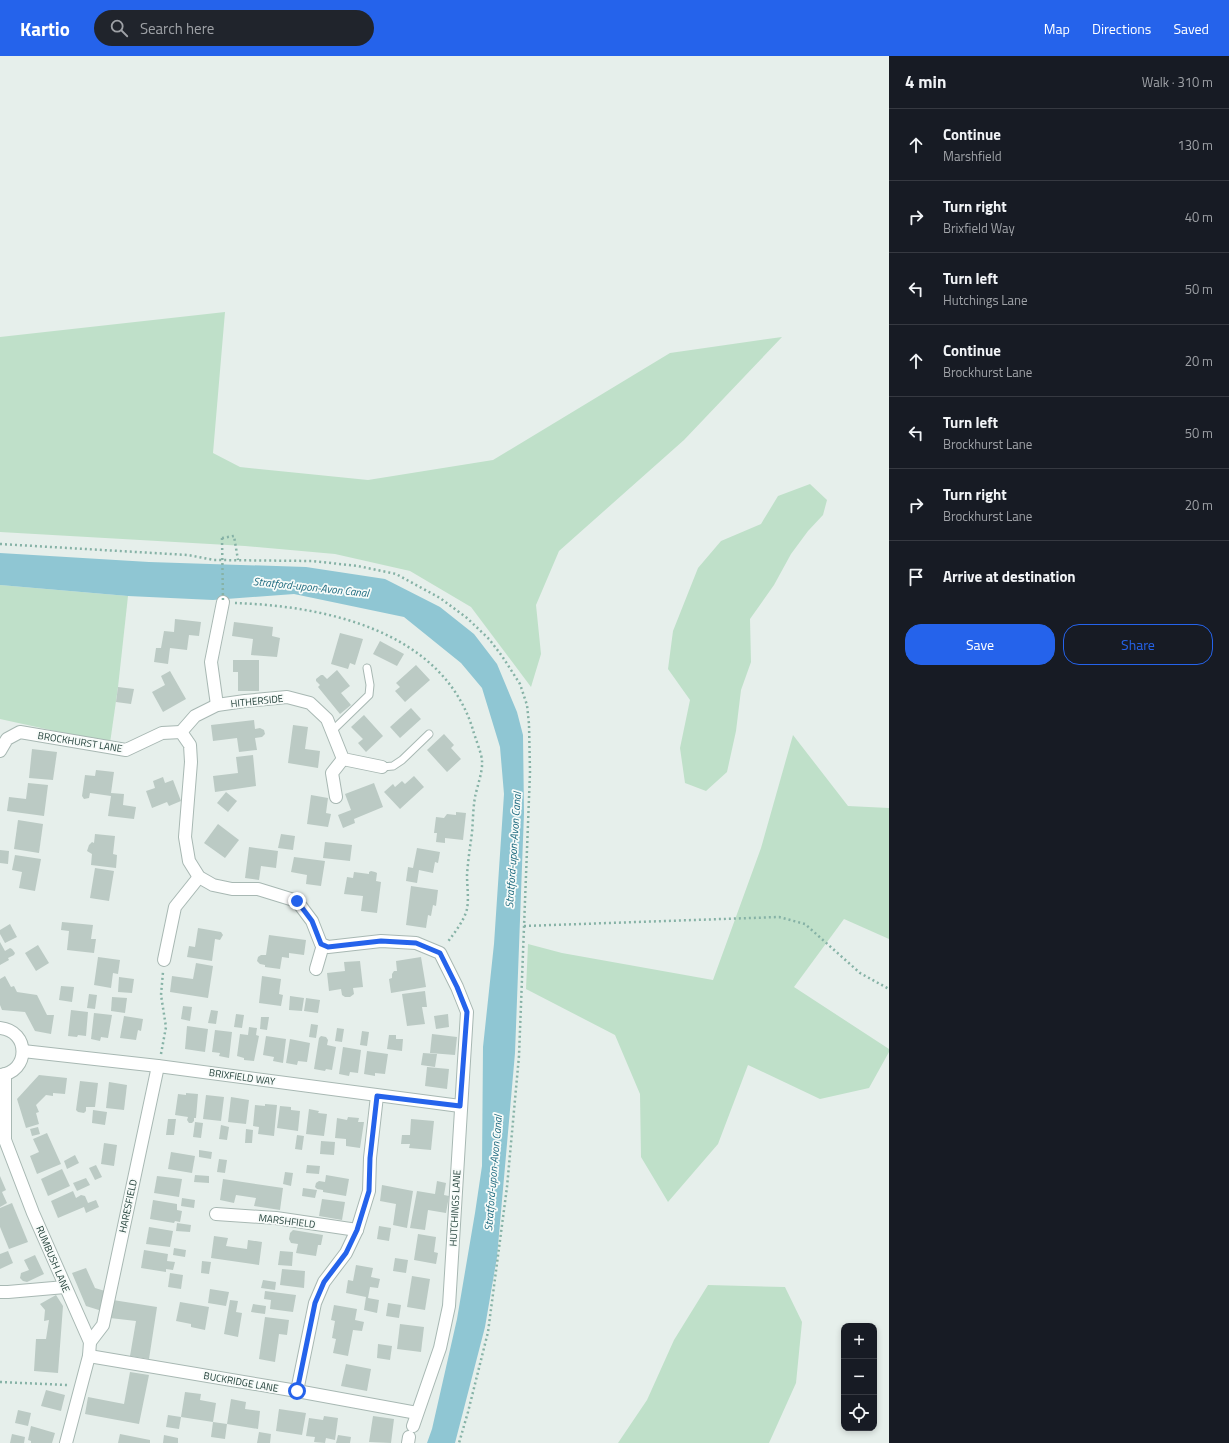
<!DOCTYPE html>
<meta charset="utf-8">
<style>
:root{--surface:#171b24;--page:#20242c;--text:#f1f3f6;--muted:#9ea1a6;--line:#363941;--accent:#2563eb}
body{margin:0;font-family:"Titillium Web",sans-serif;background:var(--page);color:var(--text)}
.controls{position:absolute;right:12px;bottom:12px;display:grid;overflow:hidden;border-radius:8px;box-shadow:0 2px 6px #0003}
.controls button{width:36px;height:36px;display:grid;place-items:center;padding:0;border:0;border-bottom:1px solid var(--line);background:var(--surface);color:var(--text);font:20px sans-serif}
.stop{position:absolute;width:12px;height:12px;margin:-9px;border:3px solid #2563eb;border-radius:50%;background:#fff}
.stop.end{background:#2563eb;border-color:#fff;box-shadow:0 1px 4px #0008}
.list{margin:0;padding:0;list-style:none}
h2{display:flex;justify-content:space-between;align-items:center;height:52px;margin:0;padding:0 16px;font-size:17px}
h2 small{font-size:13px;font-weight:400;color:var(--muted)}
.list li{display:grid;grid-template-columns:26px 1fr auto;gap:12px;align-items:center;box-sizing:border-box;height:72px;padding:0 16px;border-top:1px solid var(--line)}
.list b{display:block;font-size:15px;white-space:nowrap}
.list p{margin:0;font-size:13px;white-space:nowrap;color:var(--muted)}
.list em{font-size:13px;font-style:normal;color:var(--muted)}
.actions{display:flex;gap:8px;padding:12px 16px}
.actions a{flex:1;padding:9px 0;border:1px solid var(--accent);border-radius:16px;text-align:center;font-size:14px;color:var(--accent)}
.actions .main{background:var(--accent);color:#fff}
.icon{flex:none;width:22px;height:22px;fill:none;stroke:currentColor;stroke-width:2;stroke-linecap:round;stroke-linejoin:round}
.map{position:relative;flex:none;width:889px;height:1387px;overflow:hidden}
header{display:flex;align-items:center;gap:24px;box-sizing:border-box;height:56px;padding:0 20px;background:var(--accent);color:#fff}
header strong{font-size:19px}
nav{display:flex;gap:22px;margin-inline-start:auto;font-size:14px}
.search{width:280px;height:36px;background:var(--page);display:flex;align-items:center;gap:10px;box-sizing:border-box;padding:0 14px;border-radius:22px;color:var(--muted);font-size:15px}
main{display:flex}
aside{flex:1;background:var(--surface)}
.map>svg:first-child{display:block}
.green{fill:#bfe0c9}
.water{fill:#8fc6d3}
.building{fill:#bbcac4}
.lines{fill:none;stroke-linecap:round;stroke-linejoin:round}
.service-casing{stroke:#a8b8b3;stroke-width:9}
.minor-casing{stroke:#a8b8b3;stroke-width:14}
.path{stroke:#86b2a6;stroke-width:2.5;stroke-dasharray:2 3;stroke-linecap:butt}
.service{stroke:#fff;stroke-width:7}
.minor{stroke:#fff;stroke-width:12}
.path-bridge{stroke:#86b2a6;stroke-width:2.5;stroke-dasharray:2 3;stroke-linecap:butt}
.route{stroke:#2563eb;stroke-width:5}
.labels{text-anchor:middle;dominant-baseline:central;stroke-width:3.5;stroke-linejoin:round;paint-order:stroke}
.street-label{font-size:10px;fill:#24423b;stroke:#f7fbf9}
.water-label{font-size:11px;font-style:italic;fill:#1d6a7f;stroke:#f7fbf9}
</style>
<header>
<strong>Kartio</strong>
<div class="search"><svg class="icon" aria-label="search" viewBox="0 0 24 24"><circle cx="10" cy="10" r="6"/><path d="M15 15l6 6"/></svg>Search here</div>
<nav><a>Map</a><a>Directions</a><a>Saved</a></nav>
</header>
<main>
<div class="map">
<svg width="889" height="1387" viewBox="0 0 889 1387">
<rect width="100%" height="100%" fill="#e6efeb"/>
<!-- green -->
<g class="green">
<polygon points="225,256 213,397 240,411 368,424 493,404 670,297 782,281 684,384 559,495 536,549 541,598 531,631 471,551 410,515 335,498 245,490 0,476 0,281"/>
<polygon points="810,428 827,444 823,459 808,475 791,498 774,529 750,563 751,606 741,634 736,675 727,716 706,735 685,727 680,692 690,644 668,613 673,575 698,512 721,485 761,468 778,440"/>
<polygon points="0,529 128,540 118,631 110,687 0,663"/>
<polygon points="793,679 848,750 889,752 889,883 844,863 794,931 889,993 889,996 869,1032 820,1043 748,1009 718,1088 668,1146 641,1101 640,1038 615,979 526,933 528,888 562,897 713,924 761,792"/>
<polygon points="708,1229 785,1231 802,1266 796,1327 769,1387 618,1387 647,1344 674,1284"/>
</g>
<!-- water -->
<polygon class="water" points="0,497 149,506 306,511 385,523 440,551 474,578 497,608 517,656 523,679 524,757 515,997 497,1201 485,1271 455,1387 427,1387 432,1373 457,1263 475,1157 482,1110 483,991 494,888 504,738 500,691 482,632 461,607 404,561 294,538 213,544 128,540 0,529"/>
<!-- building -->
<g class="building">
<polygon points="175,563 201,566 199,580 189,579 187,594 170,592 168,608 154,606 156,592 161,592 164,575 174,576"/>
<polygon points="234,566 273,571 272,580 280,582 277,601 251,599 253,583 232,580"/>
<polygon points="340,577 363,583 355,609 350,607 348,613 331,608"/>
<polygon points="380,585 404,598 397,610 373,598"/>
<polygon points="233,604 259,604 259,635 238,635 238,616 233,616"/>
<polygon points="416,609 430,624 405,646 395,635 400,631 396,627"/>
<polygon points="337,614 350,630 341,637 351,649 340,658 318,631 320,629 316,625 316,623 321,619 323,619 327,623"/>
<polygon points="170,615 186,643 163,656 152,636 165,629 161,620"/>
<polygon points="118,631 134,633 131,648 116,646"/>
<polygon points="411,652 421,663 400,682 390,671"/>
<polygon points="364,659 383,680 366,696 358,687 363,683 351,671"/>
<polygon points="254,664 255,673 260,672 264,674 265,678 262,681 255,682 257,694 239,696 237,682 213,685 211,669"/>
<polygon points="293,669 308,671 305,693 320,695 318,712 288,707"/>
<polygon points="444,678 454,689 451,692 461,703 447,716 427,694"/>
<polygon points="32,693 57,696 53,724 29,722"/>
<polygon points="253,699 256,730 215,736 213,720 238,717 236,701"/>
<polygon points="96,714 114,716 111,737 124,738 123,749 136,751 134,763 108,760 111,740 90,737 89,742 84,743 82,740 85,719 95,720"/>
<polygon points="414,720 424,731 400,753 384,736 393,728 395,731 402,725 405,728"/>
<polygon points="163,721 165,727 173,724 181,745 169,750 167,746 152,752 146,735 155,732 153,725"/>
<polygon points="28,727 48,729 44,760 7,755 9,741 26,743"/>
<polygon points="374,727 383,751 354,763 355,767 343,772 338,759 351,754 345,738"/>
<polygon points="226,736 237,745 228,756 217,747"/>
<polygon points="311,739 328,742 326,757 331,758 328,771 307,768"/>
<polygon points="456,756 466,757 463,784 445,782 445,787 436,786 437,777 434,777 436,761 444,762 447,758 456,759"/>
<polygon points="18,764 43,768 39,797 14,793"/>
<polygon points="218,768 239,784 225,802 204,787"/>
<polygon points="95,778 115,780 113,798 117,799 116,812 91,809 92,798 87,795 89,789 92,786 94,787"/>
<polygon points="281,778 295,780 293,794 278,792"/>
<polygon points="325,786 352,789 350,805 323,802"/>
<polygon points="249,791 278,795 276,812 261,810 259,824 245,822"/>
<polygon points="417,792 440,796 438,807 435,806 433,817 419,814 417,827 406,825 408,811 413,812"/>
<polygon points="0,794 9,795 8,808 0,807"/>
<polygon points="15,799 41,803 35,835 19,832 22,816 12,814"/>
<polygon points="294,801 325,805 321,830 306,828 307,819 291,816"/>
<polygon points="95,812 114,815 109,845 90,842"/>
<polygon points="371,815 375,816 377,817 376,825 381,826 377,857 361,855 363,840 344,838 347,821 353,822 354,816 369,818 369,816"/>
<polygon points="411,830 438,834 436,850 433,849 431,860 428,859 426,872 406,869"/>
<polygon points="62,866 93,869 91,883 96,883 94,897 67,894 69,875 61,874"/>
<polygon points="10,868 17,881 5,887 0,878 0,874"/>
<polygon points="198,872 221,876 223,879 220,884 215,883 212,905 187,901 189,890 195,891"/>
<polygon points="269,879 306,884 304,899 289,897 289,902 282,901 280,913 265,911 265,909 260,908 257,905 258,901 261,899 266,899"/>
<polygon points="0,886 5,895 10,892 12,893 15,897 14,899 8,902 9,904 0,909"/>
<polygon points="38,889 49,907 36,915 25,897"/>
<polygon points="98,901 120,904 118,918 113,917 111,932 94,929"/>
<polygon points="421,901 426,931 391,937 389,923 392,922 392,918 394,915 397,915 396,905"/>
<polygon points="360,905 363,931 353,932 354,938 350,941 345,941 342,939 341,933 329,935 327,917 345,915 344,906"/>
<polygon points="196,907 213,910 208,942 170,936 172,920 193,923"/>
<polygon points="5,920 11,931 14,930 17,936 37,939 47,959 54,959 51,978 35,975 25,956 2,954 0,949 0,923"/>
<polygon points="262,920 281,923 279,938 283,939 281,950 259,947"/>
<polygon points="119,921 134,923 132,937 118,936"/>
<polygon points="61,930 74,931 72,946 59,944"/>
<polygon points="425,935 427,951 422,951 425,968 407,970 402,938"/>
<polygon points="89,938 97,939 95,953 87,952"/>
<polygon points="290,940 304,942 302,955 289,954"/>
<polygon points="112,941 127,942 125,957 111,955"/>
<polygon points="306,942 320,944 318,957 304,955"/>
<polygon points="183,950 192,951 190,965 181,963"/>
<polygon points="71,954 88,956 86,980 78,979 77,981 68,980"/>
<polygon points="211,954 218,955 216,968 208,967"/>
<polygon points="94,957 112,959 108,982 101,981 100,985 91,983"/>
<polygon points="236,958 244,959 242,972 234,971"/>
<polygon points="448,958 449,971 436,973 434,960"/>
<polygon points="124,960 143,963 141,975 138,974 136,984 120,982"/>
<polygon points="261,961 269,961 267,974 260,973"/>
<polygon points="311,968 318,969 316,982 309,981"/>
<polygon points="187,970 208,973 205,996 185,993"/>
<polygon points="249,971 257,972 256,979 259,980 254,1005 244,1004 244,1002 237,1000 240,978 248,979"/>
<polygon points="337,972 344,973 342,986 335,985"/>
<polygon points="215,974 232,976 229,1002 219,1000 220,997 212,996"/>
<polygon points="362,975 369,976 367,990 360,989"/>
<polygon points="432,978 457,981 455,999 430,997"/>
<polygon points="389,979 396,979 396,983 403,983 402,995 387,993"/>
<polygon points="266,980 286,983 283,1007 273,1005 274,1001 263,999"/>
<polygon points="321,980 326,981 328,984 327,989 336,991 332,1014 326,1013 325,1015 314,1013 319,982"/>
<polygon points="290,983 310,987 307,1006 298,1005 297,1009 286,1007"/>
<polygon points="343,991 361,994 358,1017 350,1016 349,1020 339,1018"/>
<polygon points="367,995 388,998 385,1018 375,1017 375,1020 364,1018"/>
<polygon points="423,997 437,998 435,1011 421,1009"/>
<polygon points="427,1011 449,1013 447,1033 425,1030"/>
<polygon points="39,1019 67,1022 65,1038 53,1037 53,1040 46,1039 36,1049 39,1056 36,1057 39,1068 26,1072 17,1043"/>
<polygon points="80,1025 98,1027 95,1051 86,1051 86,1055 84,1057 78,1056 76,1054"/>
<polygon points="109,1026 127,1029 124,1054 106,1052"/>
<polygon points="186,1037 198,1038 196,1062 194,1062 194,1065 192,1067 189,1067 187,1064 188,1061 175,1059 178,1038 186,1039"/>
<polygon points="206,1039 224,1041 221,1065 203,1063"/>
<polygon points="231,1041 249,1044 246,1068 228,1066"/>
<polygon points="265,1048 277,1049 274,1080 258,1078 259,1071 253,1070 255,1049 265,1050"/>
<polygon points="280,1050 291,1051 291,1054 300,1055 298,1075 277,1072"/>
<polygon points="309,1053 319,1055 318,1057 327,1058 324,1080 306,1078"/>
<polygon points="93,1054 107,1056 105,1069 92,1067"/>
<polygon points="348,1061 359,1062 358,1066 364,1066 360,1092 346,1090 346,1083 335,1082 337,1062 347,1064"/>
<polygon points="168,1063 176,1063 174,1079 166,1079"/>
<polygon points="411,1063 434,1065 431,1094 409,1092 410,1088 401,1088 402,1079 410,1079"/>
<polygon points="195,1066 203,1067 201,1082 193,1081"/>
<polygon points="221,1069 229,1071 227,1084 219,1083"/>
<polygon points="38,1071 40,1078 32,1080 30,1073"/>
<polygon points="246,1073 253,1074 252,1087 245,1087"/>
<polygon points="47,1077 61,1108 37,1118 30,1100 39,1096 33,1083"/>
<polygon points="297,1079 304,1080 302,1094 295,1093"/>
<polygon points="321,1085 335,1086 334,1099 320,1098"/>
<polygon points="104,1087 117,1089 114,1110 101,1108"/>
<polygon points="199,1094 212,1096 211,1103 199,1101"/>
<polygon points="171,1096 195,1100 192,1117 168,1113"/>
<polygon points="75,1099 79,1107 67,1113 64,1105"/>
<polygon points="219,1103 227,1104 225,1117 217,1116"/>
<polygon points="96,1109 102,1121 95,1124 89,1112"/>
<polygon points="307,1109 320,1110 319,1118 306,1117"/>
<polygon points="62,1113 70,1130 48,1140 41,1123"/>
<polygon points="285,1116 293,1117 291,1130 283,1128"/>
<polygon points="195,1119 209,1120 209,1127 194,1126"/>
<polygon points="326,1119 349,1123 346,1140 323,1136 323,1134 317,1133 315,1131 316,1127 319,1125 325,1126"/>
<polygon points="0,1120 6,1134 2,1136 7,1147 0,1151"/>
<polygon points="157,1120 182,1123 179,1141 154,1137"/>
<polygon points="86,1122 90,1129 77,1135 73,1127"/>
<polygon points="223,1123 283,1132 280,1154 254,1150 256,1142 236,1139 234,1147 220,1144"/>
<polygon points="437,1125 446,1127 444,1139 449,1140 446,1157 428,1154 425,1174 410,1172 417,1135 435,1138"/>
<polygon points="382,1129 413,1135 407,1172 393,1169 396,1148 380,1145"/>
<polygon points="303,1132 317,1134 315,1142 302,1140"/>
<polygon points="73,1135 76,1142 81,1139 85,1140 88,1147 96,1144 99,1151 86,1157 84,1151 58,1162 51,1145"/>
<polygon points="182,1142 195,1144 194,1152 181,1150"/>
<polygon points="322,1143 345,1146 342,1164 319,1160"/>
<polygon points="153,1144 177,1148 177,1154 182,1155 180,1166 175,1165 174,1167 150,1163"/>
<polygon points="12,1147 28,1186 9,1193 0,1171 0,1152"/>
<polygon points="177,1167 191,1169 190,1176 176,1175"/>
<polygon points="379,1170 391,1172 389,1185 377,1183"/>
<polygon points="149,1171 173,1175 170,1191 146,1188"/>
<polygon points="293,1174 323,1179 321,1189 318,1189 316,1200 296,1197 298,1188 291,1187 289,1183 290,1177"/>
<polygon points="418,1178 436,1181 434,1196 438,1197 436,1208 414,1204"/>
<polygon points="214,1180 228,1182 226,1190 247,1193 248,1184 262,1186 259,1209 211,1202"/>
<polygon points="174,1192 186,1194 185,1201 173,1199"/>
<polygon points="144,1194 168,1198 167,1205 175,1206 173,1214 166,1213 166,1216 141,1212"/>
<polygon points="8,1195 13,1207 0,1213 0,1198"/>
<polygon points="280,1195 293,1196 292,1210 278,1209"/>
<polygon points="35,1199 44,1218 27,1226 23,1225 20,1222 21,1217 29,1214 24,1204"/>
<polygon points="395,1202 408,1204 406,1217 393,1215"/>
<polygon points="202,1205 211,1206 209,1218 201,1217"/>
<polygon points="356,1209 373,1212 371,1221 380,1223 378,1232 370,1231 368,1242 379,1244 377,1257 364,1254 366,1241 346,1237 348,1224 353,1225"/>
<polygon points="86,1212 95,1232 105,1235 102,1255 86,1250 72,1217"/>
<polygon points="282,1213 305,1215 304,1232 280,1229"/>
<polygon points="170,1217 183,1219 181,1233 168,1231"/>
<polygon points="412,1220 430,1223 425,1254 407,1251"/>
<polygon points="263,1224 276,1226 275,1234 261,1232"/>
<polygon points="210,1233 229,1236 226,1250 208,1247"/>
<polygon points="265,1235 296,1239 293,1256 270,1253 271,1244 264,1243"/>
<polygon points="56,1239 63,1250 58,1317 34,1315 36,1283 46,1283 49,1264 44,1265 45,1254 40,1248"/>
<polygon points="113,1244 157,1251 149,1303 130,1300 136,1265 110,1262"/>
<polygon points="230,1244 238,1245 236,1256 242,1257 238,1281 224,1278"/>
<polygon points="180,1246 209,1251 205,1274 191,1271 191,1268 176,1265"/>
<polygon points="388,1247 401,1249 399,1262 386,1260"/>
<polygon points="253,1248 266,1250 265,1258 251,1256"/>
<polygon points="334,1249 357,1253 355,1264 364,1266 362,1275 353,1274 348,1300 333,1297 336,1283 332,1282 335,1265 331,1264"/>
<polygon points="265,1261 289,1264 287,1279 279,1278 275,1306 259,1303"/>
<polygon points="400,1268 424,1271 421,1296 397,1293"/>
<polygon points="378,1288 392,1290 390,1304 377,1302"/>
<polygon points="346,1308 371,1313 367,1335 341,1330"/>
<polygon points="130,1316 149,1319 139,1368 85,1358 88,1341 124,1348"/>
<polygon points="46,1334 65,1339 61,1355 41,1350"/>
<polygon points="185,1336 201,1338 200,1344 216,1347 213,1366 181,1361 179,1373 166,1371 168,1359 181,1361"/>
<polygon points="231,1343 246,1346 245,1353 260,1355 258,1373 227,1368 225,1383 211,1381 213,1366 227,1368"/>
<polygon points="279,1353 306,1357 302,1379 276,1375"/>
<polygon points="18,1354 31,1357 28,1370 15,1367"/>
<polygon points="324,1360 338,1362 335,1384 326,1382 325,1387 314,1386 315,1381 306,1380 309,1362 323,1364"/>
<polygon points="373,1360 394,1363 391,1387 369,1386"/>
<polygon points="31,1370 55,1377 52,1387 31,1387 31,1385 28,1384"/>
<polygon points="259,1376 271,1378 270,1387 257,1387"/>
<polygon points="12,1378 25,1381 24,1387 10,1387"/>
<polygon points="120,1378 150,1384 150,1387 118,1387"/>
<polygon points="164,1379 178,1382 178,1387 163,1387"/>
<polygon points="338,1379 351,1381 350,1387 336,1387"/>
</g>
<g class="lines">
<!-- service casing -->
<g class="service-casing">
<g id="service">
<polyline points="332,675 369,639 370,629 367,612"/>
<polyline points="382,711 393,710 402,704 429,678"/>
</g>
</g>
<!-- minor casing -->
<g class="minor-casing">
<g id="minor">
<polyline points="217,649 211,606 223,546"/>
<polyline points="181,676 195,660 217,649 245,645 287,641 310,647 327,663 343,703 382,711"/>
<polyline points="0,695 7,683 20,676 126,694 162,677 181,676 190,689 191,706 185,781 189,805 199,821 213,829 232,833 258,833 297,845 312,865 321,888 328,891 381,885 416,887 440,897 457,931 467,956 449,1250 440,1292 413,1370"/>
<polyline points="336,741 332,717 343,703"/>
<polyline points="164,904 175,851 199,821"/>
<polyline points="316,913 323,889"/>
<path d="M0 972C30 975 30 1016 0 1019"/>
<polyline points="23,995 158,1010 460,1050"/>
<polyline points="5,1018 5,1084 33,1157 90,1286 89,1300 66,1387"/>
<polyline points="216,1158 276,1162 357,1174"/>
<polyline points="0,1236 8,1236 65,1231"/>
<polyline points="90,1286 103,1269 158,1010"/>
<polyline points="89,1300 297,1335 417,1357"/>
<polyline points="297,1335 315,1247 324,1226 346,1197 357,1174 369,1135 370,1102 377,1040"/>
<polyline points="408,1387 409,1381"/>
</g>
</g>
<!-- path -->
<g class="path">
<polyline points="222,482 234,480 238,504"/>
<polyline points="0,488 188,499 214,504 312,505 358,510 396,518 440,542 467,562 489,583 502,600 520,628 527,649 529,668 530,716 519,1000 507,1131 488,1276 468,1356 459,1387"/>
<path d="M235 547C326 550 443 575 473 674 475 682 482 698 482 705 483 715 477 731 475 741 473 753 473 765 472 777 470 791 468 805 467 819 467 830 469 842 467 853 464 865 455 876 447 887"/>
<polyline points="524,870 779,861 805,868 860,917 889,933"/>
<polyline points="161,998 166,971 161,939 163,916"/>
<polyline points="0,1326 67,1329"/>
</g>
<!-- service -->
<use href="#service" class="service"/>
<!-- minor -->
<use href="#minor" class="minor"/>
<!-- path-bridge -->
<polyline class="path-bridge" points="222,482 223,546"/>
</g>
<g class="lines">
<!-- route -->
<polyline class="route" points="297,845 312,865 321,888 328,891 381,885 416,887 440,897 457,931 467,956 460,1050 377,1040 370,1102 369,1135 357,1174 346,1197 324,1226 315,1247 297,1335"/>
</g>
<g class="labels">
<!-- street labels -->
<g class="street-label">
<text transform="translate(257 645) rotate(-6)">HITHERSIDE</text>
<text transform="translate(80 686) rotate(9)">BROCKHURST LANE</text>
<text transform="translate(242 1021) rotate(8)">BRIXFIELD WAY</text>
<text transform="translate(128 1150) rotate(-78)">HARESFIELD</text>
<text transform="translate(455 1152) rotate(-87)">HUTCHINGS LANE</text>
<text transform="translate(287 1165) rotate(7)">MARSHFIELD</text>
<text transform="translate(53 1203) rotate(67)">RUMBUSH LANE</text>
<text transform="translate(241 1326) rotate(10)">BUCKRIDGE LANE</text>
</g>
<!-- water labels -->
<g class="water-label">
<text transform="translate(311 531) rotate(6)">Stratford-upon-Avon Canal</text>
<text transform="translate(513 794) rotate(-86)">Stratford-upon-Avon Canal</text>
<text transform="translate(493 1117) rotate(-85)">Stratford-upon-Avon Canal</text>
</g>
</g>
</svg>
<div class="controls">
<button>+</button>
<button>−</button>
<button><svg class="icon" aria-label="locate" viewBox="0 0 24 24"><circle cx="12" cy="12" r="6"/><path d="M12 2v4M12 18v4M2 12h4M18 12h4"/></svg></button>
</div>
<div class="stop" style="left:297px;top:1335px"></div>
<div class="stop end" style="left:297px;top:845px"></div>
</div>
<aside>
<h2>4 min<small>Walk · 310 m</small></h2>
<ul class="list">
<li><svg class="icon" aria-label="ahead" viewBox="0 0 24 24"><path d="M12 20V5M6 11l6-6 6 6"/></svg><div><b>Continue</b><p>Marshfield</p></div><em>130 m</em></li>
<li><svg class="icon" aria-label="right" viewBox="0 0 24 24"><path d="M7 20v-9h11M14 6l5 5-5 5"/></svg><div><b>Turn right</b><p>Brixfield Way</p></div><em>40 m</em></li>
<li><svg class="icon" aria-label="left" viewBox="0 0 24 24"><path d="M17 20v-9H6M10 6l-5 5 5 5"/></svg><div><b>Turn left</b><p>Hutchings Lane</p></div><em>50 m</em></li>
<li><svg class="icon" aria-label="ahead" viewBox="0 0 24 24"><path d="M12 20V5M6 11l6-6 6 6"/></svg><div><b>Continue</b><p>Brockhurst Lane</p></div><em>20 m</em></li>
<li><svg class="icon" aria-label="left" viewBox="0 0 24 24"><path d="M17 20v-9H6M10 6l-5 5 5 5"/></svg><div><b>Turn left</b><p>Brockhurst Lane</p></div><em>50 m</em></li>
<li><svg class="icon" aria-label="right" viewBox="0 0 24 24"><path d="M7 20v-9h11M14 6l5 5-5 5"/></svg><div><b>Turn right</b><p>Brockhurst Lane</p></div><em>20 m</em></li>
<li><svg class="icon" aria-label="arrive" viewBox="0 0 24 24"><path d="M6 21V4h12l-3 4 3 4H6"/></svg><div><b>Arrive at destination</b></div></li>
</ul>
<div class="actions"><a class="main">Save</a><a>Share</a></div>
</aside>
</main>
